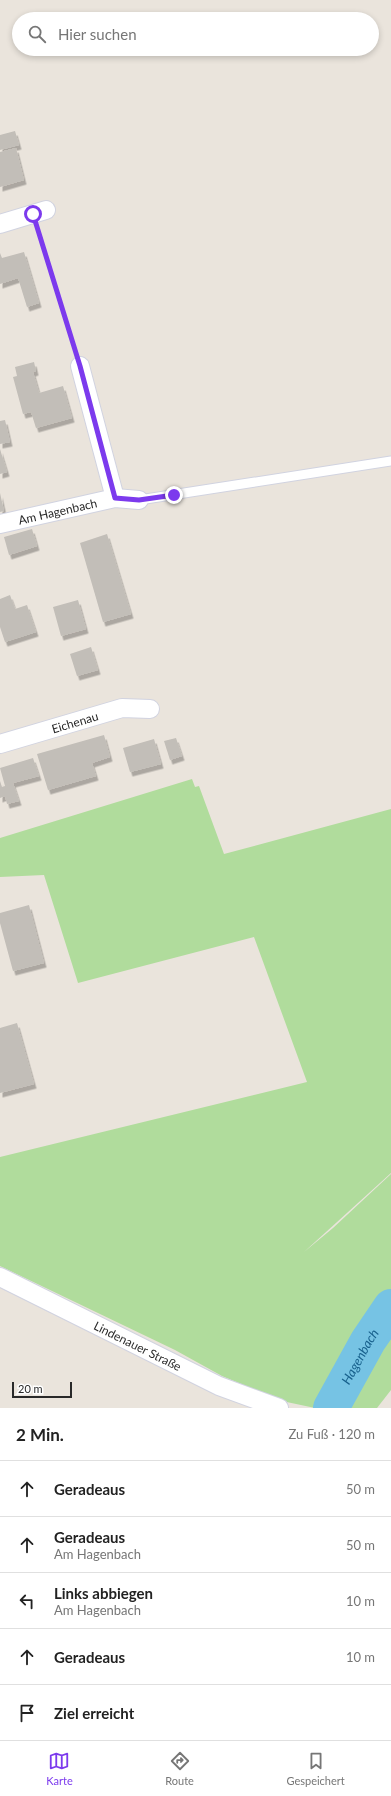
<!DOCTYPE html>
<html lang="de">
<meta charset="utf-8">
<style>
:root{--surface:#fff;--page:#f2f2f2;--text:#222;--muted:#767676;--line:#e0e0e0;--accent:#7c3aed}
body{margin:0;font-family:Lato,sans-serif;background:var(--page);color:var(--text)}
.scale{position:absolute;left:12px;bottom:10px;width:60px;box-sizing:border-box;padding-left:4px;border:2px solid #292929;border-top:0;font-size:11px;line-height:14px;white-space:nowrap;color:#292929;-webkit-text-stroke:3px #fff;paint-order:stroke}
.stop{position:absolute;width:12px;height:12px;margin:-9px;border:3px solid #7c3aed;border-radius:50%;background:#fff}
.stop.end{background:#7c3aed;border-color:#fff;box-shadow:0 1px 4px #0008}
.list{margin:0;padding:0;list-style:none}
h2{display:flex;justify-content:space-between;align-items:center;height:52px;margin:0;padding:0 16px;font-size:17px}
h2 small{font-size:13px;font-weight:400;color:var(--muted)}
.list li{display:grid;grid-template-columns:26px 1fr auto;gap:12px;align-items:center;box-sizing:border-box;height:56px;padding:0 16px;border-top:1px solid var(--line)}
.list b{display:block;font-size:15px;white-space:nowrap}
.list p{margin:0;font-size:13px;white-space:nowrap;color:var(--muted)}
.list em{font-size:13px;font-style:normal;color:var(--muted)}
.icon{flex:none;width:22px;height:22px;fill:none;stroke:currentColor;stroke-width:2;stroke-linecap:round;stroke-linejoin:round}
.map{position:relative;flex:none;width:391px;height:1408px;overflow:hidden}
.search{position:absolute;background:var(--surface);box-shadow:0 2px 6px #0003;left:12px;right:12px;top:12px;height:44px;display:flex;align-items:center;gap:10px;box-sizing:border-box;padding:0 14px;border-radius:22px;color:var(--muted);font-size:15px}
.sheet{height:332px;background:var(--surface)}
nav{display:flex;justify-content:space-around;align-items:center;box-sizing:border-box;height:56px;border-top:1px solid var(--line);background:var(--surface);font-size:11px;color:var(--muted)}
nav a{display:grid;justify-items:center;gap:2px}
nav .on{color:var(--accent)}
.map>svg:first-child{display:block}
.green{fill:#b0dc9c}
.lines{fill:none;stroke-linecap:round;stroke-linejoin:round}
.river{stroke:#76c3e4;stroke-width:36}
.building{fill:#c2beb8;filter:url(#shadow)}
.service-casing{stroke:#d1d3e0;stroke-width:11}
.minor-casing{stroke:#d1d3e0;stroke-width:20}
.path{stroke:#c3c3c3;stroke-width:2.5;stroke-dasharray:3 2;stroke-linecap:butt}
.service{stroke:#fff;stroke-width:9}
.minor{stroke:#fff;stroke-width:18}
.route{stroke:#7c3aed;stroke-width:5}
.labels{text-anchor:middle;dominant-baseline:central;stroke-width:3;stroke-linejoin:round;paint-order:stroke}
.street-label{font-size:12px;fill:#292929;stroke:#fff}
.water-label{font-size:13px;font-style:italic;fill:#18618d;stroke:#fff}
</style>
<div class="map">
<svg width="391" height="1408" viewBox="0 0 391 1408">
<defs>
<filter id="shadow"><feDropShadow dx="2.5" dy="4.5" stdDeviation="0" flood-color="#0004"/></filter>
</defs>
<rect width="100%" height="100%" fill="#eae4dc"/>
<!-- green -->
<polygon class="green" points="192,779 195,787 199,786 224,854 391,809 391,1173 304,1252 333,1228 391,1174 391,1390 377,1408 315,1408 282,1401 222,1376 175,1350 0,1266 0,1157 307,1082 254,937 78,983 44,875 0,877 0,838"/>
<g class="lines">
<!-- river -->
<path class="river" id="s1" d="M331 1408 368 1341 391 1307"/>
</g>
<!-- building -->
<g class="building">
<polygon points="15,131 19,145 0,150 0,135"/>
<polygon points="16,148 24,180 0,187 0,152"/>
<polygon points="24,252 39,303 27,307 18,278 0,284 0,253 2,258"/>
<polygon points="34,362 36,371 33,372 39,393 63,386 72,418 36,428 31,412 23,414 13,377 17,376 15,367"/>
<polygon points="5,420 10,442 0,444 0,421"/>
<polygon points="0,449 7,472 0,474"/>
<polygon points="0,493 4,511 0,512"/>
<polygon points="32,529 37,546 9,555 4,537"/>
<polygon points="107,534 131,614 103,622 80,543"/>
<polygon points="10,595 15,609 27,605 36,632 5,642 0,627 0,599"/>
<polygon points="78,600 86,629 61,636 53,607"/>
<polygon points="91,647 98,670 77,676 70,654"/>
<polygon points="104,735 110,757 92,763 96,776 48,790 37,754"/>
<polygon points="176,738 182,756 170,760 164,741"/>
<polygon points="154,739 161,764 130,772 123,748"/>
<polygon points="33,758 39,776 13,783 19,801 7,804 5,796 0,798 0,781 2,787 5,786 0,768"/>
<polygon points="29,905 44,963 13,971 0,923 0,913"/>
<polygon points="17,1023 34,1084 0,1093 0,1028"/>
</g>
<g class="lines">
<!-- service casing -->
<g class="service-casing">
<polyline id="service" points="139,500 391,461"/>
</g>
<!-- minor casing -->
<g class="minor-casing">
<g id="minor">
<polyline points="0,224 46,210"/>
<polyline points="80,366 115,498"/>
<path id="s2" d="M0 524 115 498 139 500"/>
<path id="s3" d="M0 744 122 708 150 709"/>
<path id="s4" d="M0 1277 219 1386 279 1408"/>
</g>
</g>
<!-- path -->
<polyline class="path" points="39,232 75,350"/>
<!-- service -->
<use href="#service" class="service"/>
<!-- minor -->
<use href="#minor" class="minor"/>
</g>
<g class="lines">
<!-- route -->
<polyline class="route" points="33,214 80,366 115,498 139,500 174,495"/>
</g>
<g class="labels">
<!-- street labels -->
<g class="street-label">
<text stroke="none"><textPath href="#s2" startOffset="59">Am Hagenbach</textPath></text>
<text stroke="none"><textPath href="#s3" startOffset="78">Eichenau</textPath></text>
<text stroke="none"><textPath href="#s4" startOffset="154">Lindenauer Straße</textPath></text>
</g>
<!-- water labels -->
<g class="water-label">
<text stroke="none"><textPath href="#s1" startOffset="59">Hagenbach</textPath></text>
</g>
</g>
</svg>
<div class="scale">20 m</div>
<div class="stop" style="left:33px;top:214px"></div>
<div class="stop end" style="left:174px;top:495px"></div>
<div class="search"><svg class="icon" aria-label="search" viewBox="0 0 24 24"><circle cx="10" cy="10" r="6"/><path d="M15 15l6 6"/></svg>Hier suchen</div>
</div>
<section class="sheet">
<h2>2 Min.<small>Zu Fuß · 120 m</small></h2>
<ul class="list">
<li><svg class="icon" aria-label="ahead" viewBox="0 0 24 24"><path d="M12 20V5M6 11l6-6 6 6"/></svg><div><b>Geradeaus</b></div><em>50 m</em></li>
<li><svg class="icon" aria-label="ahead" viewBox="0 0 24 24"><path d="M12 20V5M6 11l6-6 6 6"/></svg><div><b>Geradeaus</b><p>Am Hagenbach</p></div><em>50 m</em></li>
<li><svg class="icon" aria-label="left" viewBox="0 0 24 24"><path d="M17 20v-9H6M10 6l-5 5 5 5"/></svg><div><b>Links abbiegen</b><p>Am Hagenbach</p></div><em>10 m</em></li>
<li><svg class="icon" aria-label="ahead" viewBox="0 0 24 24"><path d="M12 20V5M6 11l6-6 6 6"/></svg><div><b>Geradeaus</b></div><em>10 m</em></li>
<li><svg class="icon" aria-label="arrive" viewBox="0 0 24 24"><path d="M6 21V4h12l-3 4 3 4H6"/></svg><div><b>Ziel erreicht</b></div></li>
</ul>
</section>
<nav>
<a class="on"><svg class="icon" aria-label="map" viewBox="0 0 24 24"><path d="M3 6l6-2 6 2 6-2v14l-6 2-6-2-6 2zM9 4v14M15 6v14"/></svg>Karte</a>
<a><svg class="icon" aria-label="directions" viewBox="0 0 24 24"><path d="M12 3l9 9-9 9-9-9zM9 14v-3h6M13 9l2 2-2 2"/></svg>Route</a>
<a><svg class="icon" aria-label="saved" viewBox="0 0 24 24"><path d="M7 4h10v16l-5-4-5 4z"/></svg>Gespeichert</a>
</nav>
